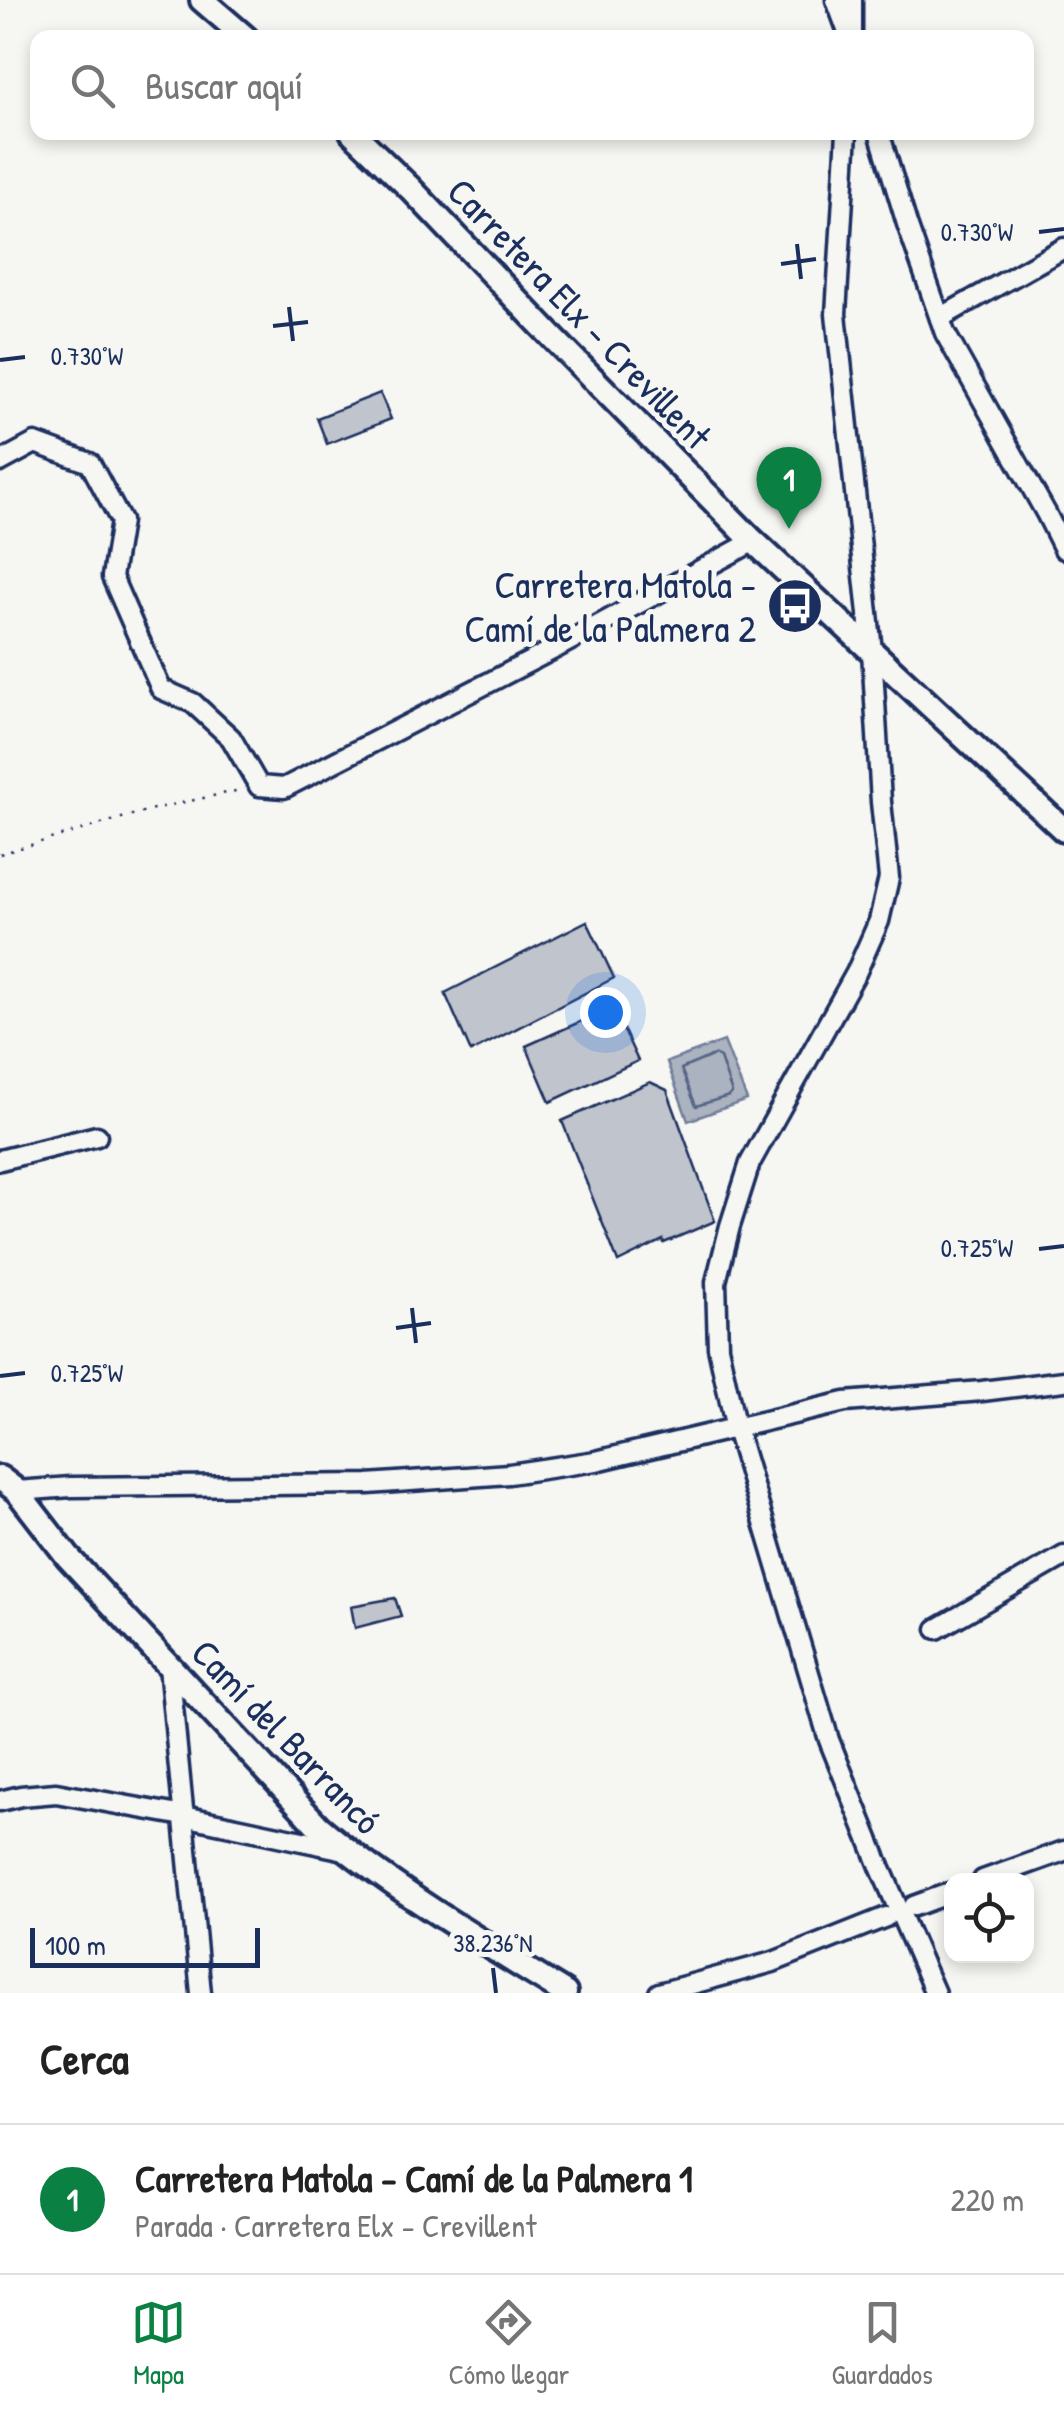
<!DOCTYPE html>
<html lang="es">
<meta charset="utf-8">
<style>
:root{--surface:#fff;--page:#f6f6f6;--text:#222;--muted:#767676;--line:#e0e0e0;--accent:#0b8043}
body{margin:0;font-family:"Patrick Hand",sans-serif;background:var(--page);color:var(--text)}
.controls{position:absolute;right:30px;bottom:30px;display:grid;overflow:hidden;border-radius:20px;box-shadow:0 5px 15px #0003}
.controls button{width:90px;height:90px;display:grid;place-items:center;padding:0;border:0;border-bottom:2px solid var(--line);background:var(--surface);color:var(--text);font:50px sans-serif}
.scale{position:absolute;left:30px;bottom:25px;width:230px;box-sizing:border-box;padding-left:10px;border:5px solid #1b2f5e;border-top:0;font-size:28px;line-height:35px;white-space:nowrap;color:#1b2f5e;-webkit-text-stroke:8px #f6f6f2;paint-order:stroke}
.you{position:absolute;left:605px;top:1012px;width:35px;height:35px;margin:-25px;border:8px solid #fff;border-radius:50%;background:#1a73e8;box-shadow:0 0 0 15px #1a73e833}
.badge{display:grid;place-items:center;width:65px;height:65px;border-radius:50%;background:var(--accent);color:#fff;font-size:32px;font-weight:700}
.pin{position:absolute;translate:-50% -82px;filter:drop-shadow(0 2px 5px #0008)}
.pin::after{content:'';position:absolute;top:52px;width:35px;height:30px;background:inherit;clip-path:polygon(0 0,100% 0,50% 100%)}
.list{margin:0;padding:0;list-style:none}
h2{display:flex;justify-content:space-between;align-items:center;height:130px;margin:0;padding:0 40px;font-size:42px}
h2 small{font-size:32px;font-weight:400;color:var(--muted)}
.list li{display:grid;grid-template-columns:65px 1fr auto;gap:30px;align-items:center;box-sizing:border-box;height:150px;padding:0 40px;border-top:2px solid var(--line)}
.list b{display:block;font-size:38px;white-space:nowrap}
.list p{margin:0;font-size:32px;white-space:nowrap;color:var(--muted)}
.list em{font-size:32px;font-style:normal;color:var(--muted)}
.icon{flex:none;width:55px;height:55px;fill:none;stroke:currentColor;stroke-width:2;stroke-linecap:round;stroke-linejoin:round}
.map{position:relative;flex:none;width:1064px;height:1993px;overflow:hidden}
.search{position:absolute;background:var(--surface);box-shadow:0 5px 15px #0003;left:30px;right:30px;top:30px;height:110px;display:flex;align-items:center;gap:25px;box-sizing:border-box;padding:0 35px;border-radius:20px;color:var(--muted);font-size:38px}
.sheet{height:280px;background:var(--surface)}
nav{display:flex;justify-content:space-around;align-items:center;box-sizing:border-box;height:140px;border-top:2px solid var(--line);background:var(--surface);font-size:28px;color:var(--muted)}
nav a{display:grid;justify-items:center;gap:5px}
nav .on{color:var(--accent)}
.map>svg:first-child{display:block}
.water{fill:#abb2c0;stroke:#717e99;stroke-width:2.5}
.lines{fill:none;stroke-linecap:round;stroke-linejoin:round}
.shore{stroke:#556385;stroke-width:2.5}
.building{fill:#c0c4cd;stroke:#1b2f5e;stroke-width:2.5}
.street-casing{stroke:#1b2f5e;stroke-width:25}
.secondary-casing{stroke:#1b2f5e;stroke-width:30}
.path{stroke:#1b2f5e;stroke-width:2.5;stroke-dasharray:2.5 8;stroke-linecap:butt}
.street{stroke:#f6f6f2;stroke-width:18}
.secondary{stroke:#f6f6f2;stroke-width:22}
.ticks{fill:none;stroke:#1b2f5e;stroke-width:4}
.labels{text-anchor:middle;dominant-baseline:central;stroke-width:10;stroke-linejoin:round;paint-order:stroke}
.street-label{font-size:38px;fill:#1b2f5e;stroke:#f6f6f2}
.poi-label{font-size:38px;fill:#1b2f5e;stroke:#f6f6f2;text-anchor:end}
.ticks-label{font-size:25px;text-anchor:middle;fill:#1b2f5e;stroke:#f6f6f2;stroke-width:10;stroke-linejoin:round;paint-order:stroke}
</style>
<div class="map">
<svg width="1064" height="1993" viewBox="0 0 1064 1993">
<rect width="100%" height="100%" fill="#f6f6f2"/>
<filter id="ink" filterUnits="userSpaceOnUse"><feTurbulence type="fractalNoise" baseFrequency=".01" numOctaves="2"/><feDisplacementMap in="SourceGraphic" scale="20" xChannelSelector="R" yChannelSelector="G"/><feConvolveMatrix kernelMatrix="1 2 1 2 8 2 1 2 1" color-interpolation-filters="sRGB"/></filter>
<g filter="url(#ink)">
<!-- water -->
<polygon class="water" points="724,1041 747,1100 688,1121 667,1062"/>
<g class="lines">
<!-- shore -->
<polygon class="shore" points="714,1055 720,1058 732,1093 729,1096 696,1106 681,1069"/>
</g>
<!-- building -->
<g class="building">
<polygon points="380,393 391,419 327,444 317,418"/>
<polygon points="587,921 614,978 471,1052 445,993"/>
<polygon points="613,1007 638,1061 550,1102 526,1046"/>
<polygon points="650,1082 667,1090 715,1221 664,1243 663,1240 618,1262 562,1121"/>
<polygon points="395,1598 401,1616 355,1628 351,1606"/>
</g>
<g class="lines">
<!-- street casing -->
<g class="street-casing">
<g id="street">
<polyline points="836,0 850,38"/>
<polyline points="852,34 852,0"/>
<polyline points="847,132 836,314 872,651 881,802 889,878 879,921 856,973 750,1163 730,1226 716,1282 718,1347 736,1429 829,1740 881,1869 935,1993"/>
<polyline points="879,132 907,224 945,333 1046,513 1064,549"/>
<polyline points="940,318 1064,248"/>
<polyline points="0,462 35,443 90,463 121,521 112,577 161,689 193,703 231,738 259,786 284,788 558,647 754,541"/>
<polyline points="0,1160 97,1136"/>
<polyline points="17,1491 71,1487 368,1484 509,1474 596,1461 845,1402 982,1391 1064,1381"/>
<polyline points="937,1629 1064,1556"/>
<polyline points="169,1666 201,1993"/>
<polyline points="0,1801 21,1796 56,1793 184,1816 345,1850"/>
<polyline points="983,1880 1064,1851"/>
<polyline points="914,1906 952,1892"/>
<polyline points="659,1993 773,1962 886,1917"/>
</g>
</g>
<!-- secondary casing -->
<g class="secondary-casing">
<g id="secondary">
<polyline points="202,0 246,38"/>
<polyline points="352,132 411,189 555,340 750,538 1064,830"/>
<path d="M0 1478 17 1491 68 1557 319 1827C395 1891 481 1941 565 1993"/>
</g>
</g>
<!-- path -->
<polyline class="path" points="0,854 149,810 240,790"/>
<!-- street -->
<use href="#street" class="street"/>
<!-- secondary -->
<use href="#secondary" class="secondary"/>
</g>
</g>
<!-- ticks -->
<path class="ticks" d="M1039 232 1064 229M797 244 801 279M781 264 816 259M289 307 293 341M273 326 308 322M0 360 25 357M1039 1249 1064 1246M412 1308 416 1343M396 1328 431 1323M0 1376 25 1373M493 1968 496 1993"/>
<!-- icons -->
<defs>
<g id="bus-disc" transform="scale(2.875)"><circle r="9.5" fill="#1b2f5e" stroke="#f6f6f2"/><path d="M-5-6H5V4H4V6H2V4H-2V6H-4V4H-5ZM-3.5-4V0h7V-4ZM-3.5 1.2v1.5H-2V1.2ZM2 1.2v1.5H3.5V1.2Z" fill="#fff"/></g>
</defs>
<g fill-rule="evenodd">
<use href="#bus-disc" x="795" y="606"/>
</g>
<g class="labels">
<!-- street labels -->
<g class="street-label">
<text transform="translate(580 313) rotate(46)">Carretera Elx - Crevillent</text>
<text transform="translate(287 1736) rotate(46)">Camí del Barrancó</text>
</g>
<!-- poi labels -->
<g class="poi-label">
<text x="756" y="584">Carretera Matola -<tspan x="756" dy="44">Camí de la Palmera 2</tspan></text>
</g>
</g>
<g class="ticks-label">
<text x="977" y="241">0.730°W</text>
<text x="87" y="365">0.730°W</text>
<text x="977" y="1257">0.725°W</text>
<text x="87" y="1382">0.725°W</text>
<text x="493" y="1952">38.236°N</text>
</g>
</svg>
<div class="controls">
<button><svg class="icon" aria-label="locate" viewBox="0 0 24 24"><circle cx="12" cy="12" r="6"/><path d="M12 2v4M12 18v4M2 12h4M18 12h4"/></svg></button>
</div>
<div class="scale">100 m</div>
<div class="you"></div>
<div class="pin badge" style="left:789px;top:529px">1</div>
<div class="search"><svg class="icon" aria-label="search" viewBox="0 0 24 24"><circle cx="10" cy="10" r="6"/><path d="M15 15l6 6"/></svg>Buscar aquí</div>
</div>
<section class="sheet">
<h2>Cerca<small></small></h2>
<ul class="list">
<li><span class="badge">1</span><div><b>Carretera Matola - Camí de la Palmera 1</b><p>Parada · Carretera Elx - Crevillent</p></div><em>220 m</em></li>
</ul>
</section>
<nav>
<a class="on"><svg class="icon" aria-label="map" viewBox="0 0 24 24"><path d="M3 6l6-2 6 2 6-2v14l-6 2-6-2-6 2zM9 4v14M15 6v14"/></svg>Mapa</a>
<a><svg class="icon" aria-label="directions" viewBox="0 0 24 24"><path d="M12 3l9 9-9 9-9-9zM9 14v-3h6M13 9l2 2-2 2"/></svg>Cómo llegar</a>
<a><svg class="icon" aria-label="saved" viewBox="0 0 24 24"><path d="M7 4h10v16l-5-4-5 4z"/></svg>Guardados</a>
</nav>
